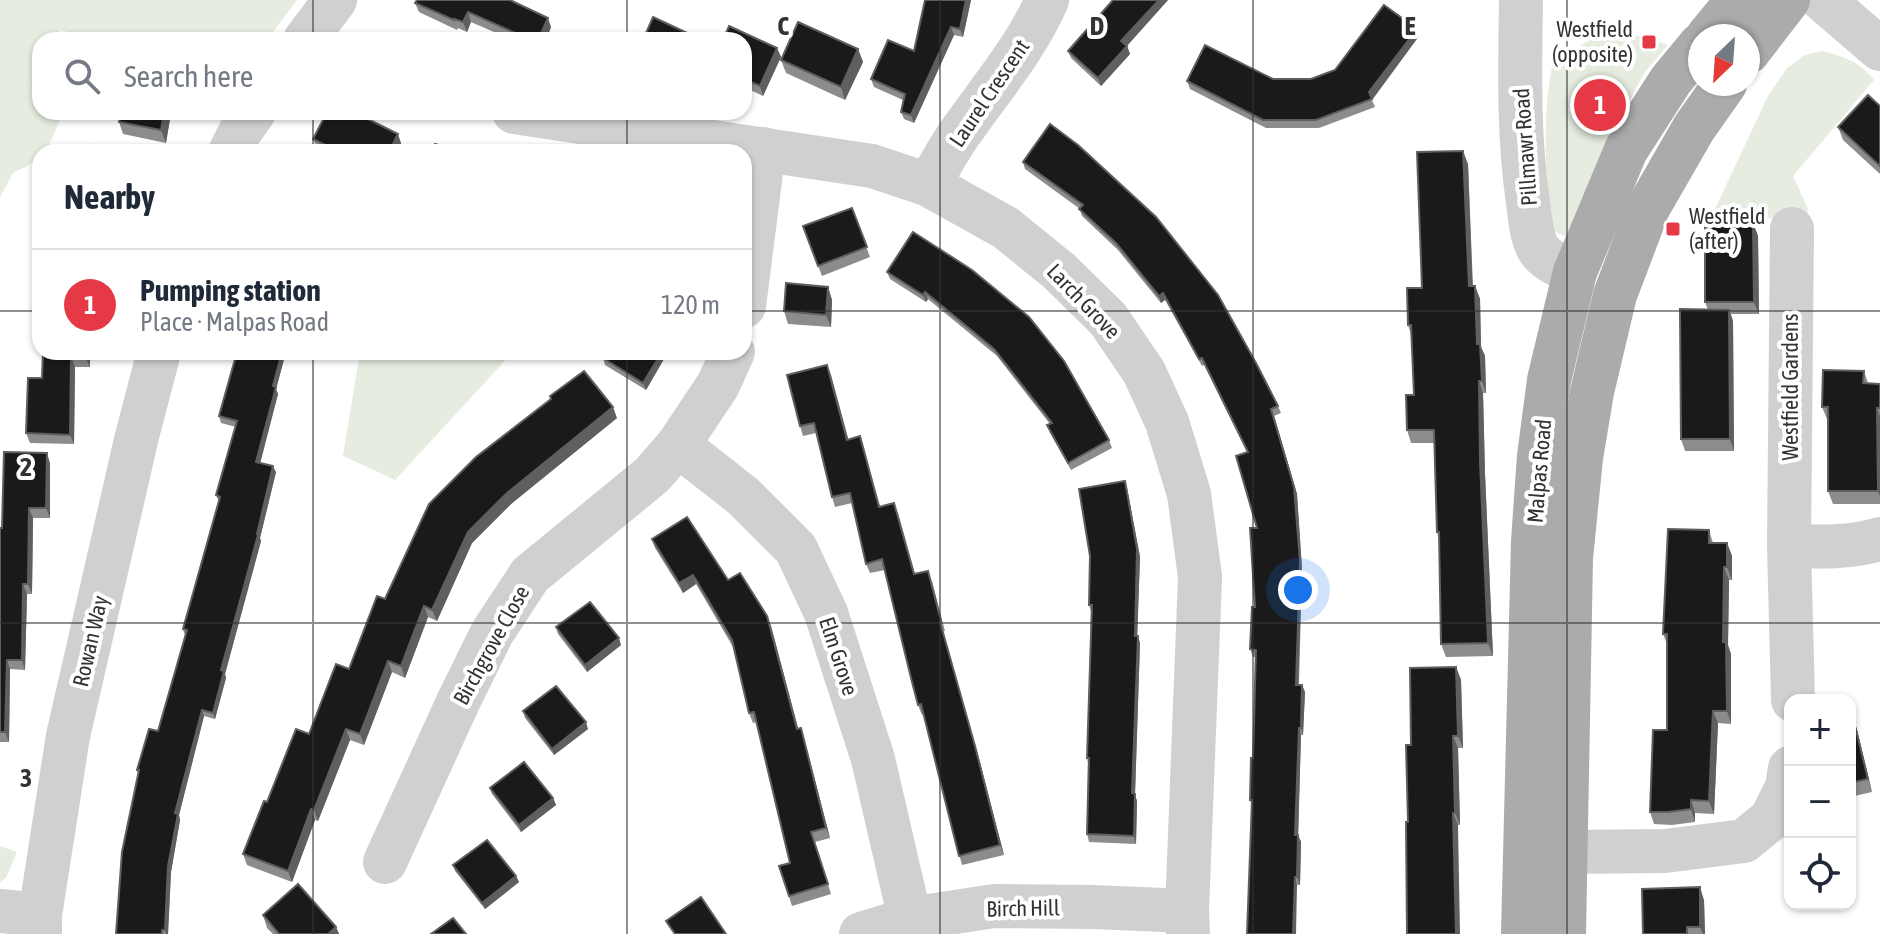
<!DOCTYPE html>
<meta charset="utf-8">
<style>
:root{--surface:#fff;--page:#f2f2f3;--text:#1f2937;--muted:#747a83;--line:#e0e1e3;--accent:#e63946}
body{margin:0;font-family:"Asap Condensed",sans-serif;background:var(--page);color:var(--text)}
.controls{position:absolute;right:24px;bottom:24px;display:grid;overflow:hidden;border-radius:16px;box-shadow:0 2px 6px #0004}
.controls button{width:72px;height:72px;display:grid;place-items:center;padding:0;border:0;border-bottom:2px solid var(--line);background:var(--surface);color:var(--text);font:40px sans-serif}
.compass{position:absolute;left:1688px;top:24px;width:72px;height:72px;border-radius:50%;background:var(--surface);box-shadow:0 2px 6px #0004;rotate:205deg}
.you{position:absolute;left:1298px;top:590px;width:28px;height:28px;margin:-20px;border:6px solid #fff;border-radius:50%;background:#1a73e8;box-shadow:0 0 0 12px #1a73e833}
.badge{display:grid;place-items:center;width:52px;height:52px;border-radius:50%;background:var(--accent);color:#fff;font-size:26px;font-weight:700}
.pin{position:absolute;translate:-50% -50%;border:4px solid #fff;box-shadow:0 2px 8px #0006}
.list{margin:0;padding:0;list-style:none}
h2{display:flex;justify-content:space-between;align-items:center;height:104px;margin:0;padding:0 32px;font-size:34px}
h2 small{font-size:26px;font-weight:400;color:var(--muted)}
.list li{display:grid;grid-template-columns:52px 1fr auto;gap:24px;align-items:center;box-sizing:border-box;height:112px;padding:0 32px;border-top:2px solid var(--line)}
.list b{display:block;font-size:30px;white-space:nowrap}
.list p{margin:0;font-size:26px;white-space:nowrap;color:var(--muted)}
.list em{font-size:26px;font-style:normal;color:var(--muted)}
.icon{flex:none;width:44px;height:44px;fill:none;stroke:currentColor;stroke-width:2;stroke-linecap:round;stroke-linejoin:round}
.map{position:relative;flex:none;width:1880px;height:934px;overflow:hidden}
.search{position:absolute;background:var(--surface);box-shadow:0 2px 6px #0004;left:32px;top:32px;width:720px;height:88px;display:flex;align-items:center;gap:20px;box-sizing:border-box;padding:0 28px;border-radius:24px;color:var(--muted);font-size:30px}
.panel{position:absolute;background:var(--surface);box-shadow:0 2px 6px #0004;left:32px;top:144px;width:720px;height:216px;border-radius:24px}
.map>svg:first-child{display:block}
.green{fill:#e6ecdf}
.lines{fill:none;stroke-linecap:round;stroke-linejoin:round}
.minor{stroke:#d0d0d0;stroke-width:44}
.major{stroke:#ababab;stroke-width:44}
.wall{fill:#8c8c8c}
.shaded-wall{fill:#5f5f5f}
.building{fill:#1a1a1a;stroke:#5f5f5f;stroke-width:2}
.grid{fill:none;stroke:#333;stroke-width:2;stroke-opacity:0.55}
.poi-dot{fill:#e63946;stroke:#fff;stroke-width:3}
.labels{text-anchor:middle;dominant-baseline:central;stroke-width:8;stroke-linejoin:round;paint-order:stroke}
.poi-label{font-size:22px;fill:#333;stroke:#fff;text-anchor:end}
.street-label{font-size:22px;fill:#333;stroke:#fff}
.grid-label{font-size:26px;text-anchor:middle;font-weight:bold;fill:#333;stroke:#fff;stroke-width:8;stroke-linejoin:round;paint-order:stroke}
</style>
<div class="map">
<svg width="1880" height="934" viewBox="0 0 1880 934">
<rect width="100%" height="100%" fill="#fff"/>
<!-- green -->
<g class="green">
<polygon points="0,0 297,0 267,40 92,40 58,29 63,35 63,40 40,40 40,112 63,112 48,148 43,152 40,152 40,155 31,164 13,173 0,197"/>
<path d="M1617 35 1643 36 1668 45 1645 72 1635 90 1566 236C1557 234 1551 230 1549 220 1547 211 1548 199 1547 189 1545 147 1544 103 1553 62L1590 40Z"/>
<path d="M1822 51C1845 57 1859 61 1874 80L1793 176 1808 209 1806 223 1714 211 1768 96 1787 68 1805 55Z"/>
<polygon points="360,352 513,352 395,480 343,456"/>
<polygon points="0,846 17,852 6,878 0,882"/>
</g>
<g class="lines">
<!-- minor -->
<g class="minor">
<path d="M1521 0C1520 67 1518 135 1528 202 1530 217 1531 237 1539 250 1548 262 1562 267 1575 272"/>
<polyline points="1823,0 1880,49"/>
<polyline points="305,40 335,0"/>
<polyline points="514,112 872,166 929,185 1006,228 1059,271 1108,319 1144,372 1167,422 1189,494 1200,577 1187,911 1188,934"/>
<polyline points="230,152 241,130 254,112"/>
<path d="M929 185C940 165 951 144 965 126 994 85 1027 46 1047 0"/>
<polyline points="1792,229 1789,546 1793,700"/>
<polyline points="744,306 764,149"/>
<polyline points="678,445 743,496 796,549 826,613 873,759 910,919"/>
<path d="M1789 546C1820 547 1850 548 1880 539"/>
<polyline points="1565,852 1665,851 1744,841 1771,819 1787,787 1790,768"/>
<polyline points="385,862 459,700 492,633 530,575 652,475 678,445 718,385 733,352"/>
<polyline points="0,911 40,915"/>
<polyline points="40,934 40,915 68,736 137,436 159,352"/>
<polyline points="861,934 910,919 994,906 1093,907 1187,911"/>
</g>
<!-- major -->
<g class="major">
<polyline points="1708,36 1738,0"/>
<polyline points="1748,52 1788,0"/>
<polyline points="1523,934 1533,541 1539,456 1549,380 1575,272 1626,150 1671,80 1700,45"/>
<polyline points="1564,934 1571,558 1581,458 1592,392 1615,295 1648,208 1694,128 1725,84"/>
</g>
</g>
<!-- wall -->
<g class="wall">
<polygon points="971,0 963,37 954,35 914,123 904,119 901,112 903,100 874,87 871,79 914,51"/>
<polygon points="1113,0 1168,0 1127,46 1130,54 1101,86 1071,58 1068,51"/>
<polygon points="415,3 551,27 546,40 512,40 471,22 467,32 458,28 457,30 419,12"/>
<polygon points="1417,29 1419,36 1372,100 1375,107 1319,128 1266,128 1190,89 1187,81 1311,79 1335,70"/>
<polygon points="744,40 777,48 781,57 763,96 744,87"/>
<polygon points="858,49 863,62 845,100 786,73 781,60"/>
<polygon points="40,51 40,93 38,92 33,80"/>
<polygon points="1619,98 1602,127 1580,113 1577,106"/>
<polygon points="1880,106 1880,174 1843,140 1838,127"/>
<polygon points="121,112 171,112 166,143 123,134 119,122"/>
<polygon points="1050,124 1278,406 1281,413 1274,416 1297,494 1302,569 1299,685 1302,685 1305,692 1303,735 1301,735 1298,835 1301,842 1300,885 1297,885 1252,807 1250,800 1253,758 1255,657 1253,657 1250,649 1255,607 1257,528 1247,452 1204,365 1202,366 1165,300 1161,303 1118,250 1082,216 1080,209 1025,169 1023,162"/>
<polygon points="313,139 401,143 397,152 325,152 317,148"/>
<polygon points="1468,164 1473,286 1475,286 1480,299 1481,347 1485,356 1486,393 1483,393 1485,474 1493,656 1446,657 1441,644 1439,539 1437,532 1434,443 1411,443 1407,430 1414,395 1411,334 1408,325"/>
<polygon points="852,208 870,257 822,276 803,226"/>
<polygon points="1753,223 1758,236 1759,314 1731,314 1733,321 1734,451 1685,451 1681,439 1708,310 1705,302"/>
<polygon points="913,232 1109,440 1112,448 1071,470 1050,433 1047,425 1050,424 997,356 928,299 926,302 890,279 887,272"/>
<polygon points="828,287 832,300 831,327 788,324 784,311"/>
<polygon points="43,352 90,352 90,367 75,367 74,444 30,443 26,433 42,378"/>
<polygon points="237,352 286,352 276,389 278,394 260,462 276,472 260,538 261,541 225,674 226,678 215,719 204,716 179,815 180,820 171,872 168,934 116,934 138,773 137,770 158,731 185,635 183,629 219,502 216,495 236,427 221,423 219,416"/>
<polygon points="668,352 646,390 605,365 603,358"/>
<polygon points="827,365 848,439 863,446 880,506 898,513 915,574 932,581 945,631 943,631 978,755 1004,855 962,865 923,714 922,715 918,705 885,570 870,573 866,564 852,503 835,507 832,497 816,433 803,436 800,426"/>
<polygon points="1864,371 1868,383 1880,384 1880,504 1833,504 1828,491 1828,419 1827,419 1822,407"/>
<polygon points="550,396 617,418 511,504 472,543 437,621 428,617 405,678 392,672 364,745 350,740 318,821 315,820 292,882 247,865 243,854 267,802 349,669 385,599 551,399"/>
<polygon points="50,463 50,518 33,518 32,594 27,594 25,670 10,669 9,742 0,742 0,528 2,528"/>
<polygon points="1125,481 1127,488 1140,557 1137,636 1140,643 1135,795 1137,801 1136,844 1089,842 1087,834 1088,763 1087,758 1091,612 1089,605"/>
<polygon points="1709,530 1713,543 1727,543 1732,556 1732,580 1729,580 1728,645 1731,654 1731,724 1718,723 1714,814 1695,813 1695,822 1672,825 1654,824 1650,812 1667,730 1667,644 1663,634"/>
<polygon points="652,539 728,580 771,626 798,729 801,728 804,738 830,838 815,842 831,894 792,906 779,866 790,863 757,722 753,723 749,713 733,647 696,584 683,593 655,548"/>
<polygon points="556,627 621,645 587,672 558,634"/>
<polygon points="1456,667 1461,680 1463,748 1458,748 1460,825 1408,822"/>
<polygon points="523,711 588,729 554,755 525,718"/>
<polygon points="1850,718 1857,730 1872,792 1850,797"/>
<polygon points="490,788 553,798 556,805 521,832 492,794"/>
<polygon points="453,865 516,876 519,882 485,909 455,871"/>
<polygon points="1704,900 1705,934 1643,934"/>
<polygon points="263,915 336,927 339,934 273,934 267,928"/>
</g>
<!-- shaded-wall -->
<g class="shaded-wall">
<polygon points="966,0 971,0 963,37 960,29"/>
<polygon points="1159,0 1168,0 1124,49 1121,41"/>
<polygon points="468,12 471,22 467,32 463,22"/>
<polygon points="548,18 551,27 546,40 538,40"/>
<polygon points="951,27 954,35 914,123 911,115"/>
<polygon points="1417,29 1419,36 1372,100 1369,92"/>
<polygon points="1127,46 1130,54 1101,86 1098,78"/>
<polygon points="777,48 781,57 763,96 760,86"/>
<polygon points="858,49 863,62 845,100 841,87"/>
<polygon points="1617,91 1619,98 1602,127 1599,120"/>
<polygon points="164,112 171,113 166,143 161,130"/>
<polygon points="398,134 401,143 397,152 389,152"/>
<polygon points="1463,151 1468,164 1473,299 1469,286"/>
<polygon points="1753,223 1758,236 1759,314 1754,302"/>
<polygon points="1475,286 1480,299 1481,347 1485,356 1486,393 1482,381 1477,344"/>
<polygon points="828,287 832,300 831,327 826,315"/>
<polygon points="925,292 928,299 926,302 923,295"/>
<polygon points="1163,293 1165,300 1161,303 1159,296"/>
<polygon points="1729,310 1733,321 1734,451 1730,439"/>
<polygon points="86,352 90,352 90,367 86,358"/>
<polygon points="282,352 286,352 276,389 278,394 259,468 256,462"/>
<polygon points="662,352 668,352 646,390 643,383"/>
<polygon points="71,357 75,367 74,444 70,435"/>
<polygon points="827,365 831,375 851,449 847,440"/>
<polygon points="1479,381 1483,393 1485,474 1493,656 1488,643 1480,462"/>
<polygon points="613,407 617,418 511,504 472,543 437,621 432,610 468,532 507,493"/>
<polygon points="1877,408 1880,416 1880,497 1878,491"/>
<polygon points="1274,416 1297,494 1302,569 1298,692 1296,685"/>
<polygon points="47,453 50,463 50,518 46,508"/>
<polygon points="273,466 276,472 260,538 261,541 225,674 226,678 215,719 213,713 221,670"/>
<polygon points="1125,481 1127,488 1140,557 1137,643 1135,636"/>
<polygon points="29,508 33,518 32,594 28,584"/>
<polygon points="1727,543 1732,556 1732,580 1727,567"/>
<polygon points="1724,567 1729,580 1728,645 1731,654 1731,724 1727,711 1723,642"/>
<polygon points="693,575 696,584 683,593 679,583"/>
<polygon points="23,584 27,594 25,670 22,660"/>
<polygon points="424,606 428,617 405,678 401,666"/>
<polygon points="767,616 771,626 801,739 797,729"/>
<polygon points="940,622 978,755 1004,855 1000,845"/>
<polygon points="1138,636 1140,643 1135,795 1137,801 1136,844 1134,836 1132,793"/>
<polygon points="619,638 621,645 587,672 585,665"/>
<polygon points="7,660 10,669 9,742 5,732"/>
<polygon points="388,661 392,672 364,745 360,734"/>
<polygon points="1456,667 1461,680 1463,748 1458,736"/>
<polygon points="1302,685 1305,692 1303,735 1301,728"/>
<polygon points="202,710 204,716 179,815 180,820 171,872 168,934 166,934 165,930 168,866 175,813"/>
<polygon points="1713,711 1718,723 1714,814 1709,801"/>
<polygon points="1853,718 1857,730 1872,792 1868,779"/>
<polygon points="586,722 588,729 554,755 552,749"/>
<polygon points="801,728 804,738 830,838 826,828"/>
<polygon points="1299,728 1301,735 1298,842 1295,835"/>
<polygon points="346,729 350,740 318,821 314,810"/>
<polygon points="1453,736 1458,748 1460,825 1455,813"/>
<polygon points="553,798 556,805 521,832 519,825"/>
<polygon points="1691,800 1695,813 1695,822 1691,809"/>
<polygon points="311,809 315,820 292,882 288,871"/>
<polygon points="1453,813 1458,825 1460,934 1456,934"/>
<polygon points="1298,835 1301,842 1300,885 1297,877"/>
<polygon points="516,876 519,882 485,909 482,903"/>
<polygon points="1295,877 1297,885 1296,934 1293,934"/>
<polygon points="1700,887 1704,900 1705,934 1703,934 1700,927"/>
<polygon points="336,927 339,934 328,934"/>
</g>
<!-- building -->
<g class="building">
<polygon points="417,0 510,0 548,18 538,40 531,40 468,12 463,22 454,19 454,20 415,3"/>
<polygon points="925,0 966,0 960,29 951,27 911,115 901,112 905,94 871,79 888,40 914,51"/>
<polygon points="1113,0 1159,0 1121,41 1127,46 1098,78 1068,51"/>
<polygon points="1384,5 1417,29 1369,92 1372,99 1316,120 1263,120 1187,81 1205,45 1273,79 1311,79 1335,70"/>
<polygon points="653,17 700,39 700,40 643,40"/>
<polygon points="798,22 858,49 841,87 781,60"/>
<polygon points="729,26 777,48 760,86 744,79 744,40 723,40"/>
<polygon points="39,50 40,51 40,81 33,80"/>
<polygon points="1595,78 1617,91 1599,120 1577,106"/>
<polygon points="1868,95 1880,106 1880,166 1838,127"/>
<polygon points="121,112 164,112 161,130 119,122"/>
<polygon points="327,112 354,112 398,134 389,152 339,152 313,139"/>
<polygon points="1050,124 1078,145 1156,217 1218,295 1256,363 1278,406 1271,409 1294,487 1300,561 1296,685 1302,685 1301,728 1299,728 1295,835 1298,835 1297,877 1295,877 1293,934 1247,934 1252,800 1250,800 1251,758 1253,758 1256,650 1250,649 1252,607 1255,607 1250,528 1257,528 1236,456 1248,452 1202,358 1199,359 1163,293 1159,296 1116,243 1079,209 1083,205 1023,162"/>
<polygon points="435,144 463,152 433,152"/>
<polygon points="94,145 129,152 92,152"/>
<polygon points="1463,151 1469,286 1475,286 1477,344 1480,344 1482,381 1479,381 1480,462 1488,643 1441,644 1439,532 1437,532 1434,430 1407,430 1406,395 1414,395 1411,325 1408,325 1407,288 1422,288 1417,152"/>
<polygon points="852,208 867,247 818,266 803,226"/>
<polygon points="1705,223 1753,223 1754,302 1705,302"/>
<polygon points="913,232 972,270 1029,317 1064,361 1109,440 1068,463 1047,425 1052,423 994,349 925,292 923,295 887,272"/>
<polygon points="786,283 828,287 826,315 784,311"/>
<polygon points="1680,309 1729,310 1730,439 1681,439"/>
<polygon points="43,352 86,352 86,358 71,357 70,435 26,433 28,378 42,378"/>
<polygon points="237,352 282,352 273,386 276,387 256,462 273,466 257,534 258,535 221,670 224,671 213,713 202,710 175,813 178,814 168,866 165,930 162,930 162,934 116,934 122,852 139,770 137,770 149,729 158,731 187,630 183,629 220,497 216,495 237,421 219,416"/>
<polygon points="607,352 662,352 643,383 603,358"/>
<polygon points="827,365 847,440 860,436 879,507 894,503 914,574 928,571 941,621 940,622 975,746 1000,845 959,856 921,704 918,705 912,682 882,559 866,564 850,493 832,497 814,423 800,426 787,375"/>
<polygon points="1823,370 1864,371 1863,383 1880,384 1880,408 1877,408 1878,491 1828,491 1828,407 1822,407"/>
<polygon points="584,371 613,407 507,493 468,532 432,610 424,606 401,666 388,661 360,734 346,729 314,810 311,809 288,871 243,854 264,801 267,802 296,729 309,734 336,664 349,669 377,596 385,599 429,504 476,457 551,399 550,396"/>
<polygon points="4,452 47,453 46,508 29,508 28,584 23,584 22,660 7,660 5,732 0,732 0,528 2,528"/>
<polygon points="1125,481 1137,549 1135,636 1138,636 1132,793 1135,794 1134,836 1087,834 1089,758 1087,758 1092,605 1089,605 1090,556 1079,489"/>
<polygon points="687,517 728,580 740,573 767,616 797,729 801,728 826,828 811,832 828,884 789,896 779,866 790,863 754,712 749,713 732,640 693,575 679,583 652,539"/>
<polygon points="1668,529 1709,530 1709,543 1727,543 1727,567 1724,567 1723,642 1726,642 1727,711 1713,711 1709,801 1691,800 1691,809 1668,812 1650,812 1653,730 1667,730 1667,634 1663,634"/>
<polygon points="590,602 619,638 585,665 556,627"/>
<polygon points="1456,667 1458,736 1453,736 1455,813 1453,813 1456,934 1407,934 1406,822 1408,822 1406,745 1411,745 1410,668"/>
<polygon points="556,686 586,722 552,749 523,711"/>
<polygon points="1850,718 1853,718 1868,779 1850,783"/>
<polygon points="524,762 553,798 519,825 490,788"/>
<polygon points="487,840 516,876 482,903 453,865"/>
<polygon points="298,884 336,927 328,934 279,934 263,915"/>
<polygon points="1700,887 1700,927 1687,927 1687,934 1643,934 1642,889"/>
<polygon points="701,897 726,934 675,934 666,921"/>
<polygon points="453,918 466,934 431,934"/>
</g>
<!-- grid -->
<path class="grid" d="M313 0V40M627 0V40M940 0V934M1253 0V934M1567 0V934M313 112V152M627 112V152M0 311H40M744 311H1880M313 352V934M627 352V934M0 623H1880"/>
<!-- markers -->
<g class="poi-dot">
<rect x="1641" y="34" width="16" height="16" rx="4"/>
<rect x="1665" y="221" width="16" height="16" rx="4"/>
</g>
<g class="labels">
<!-- poi labels -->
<g class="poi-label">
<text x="1633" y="29">Westfield<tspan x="1633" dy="25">(opposite)</tspan></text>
<text x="1689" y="216" text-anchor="start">Westfield<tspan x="1689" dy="25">(after)</tspan></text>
</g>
<!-- street labels -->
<g class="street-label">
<text transform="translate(989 93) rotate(-56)">Laurel Crescent</text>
<text transform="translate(1525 147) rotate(-94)">Pillmawr Road</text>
<text transform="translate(1084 301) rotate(46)">Larch Grove</text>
<text transform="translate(1790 387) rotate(-90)">Westfield Gardens</text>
<text transform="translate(1539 471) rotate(-85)">Malpas Road</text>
<text transform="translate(90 641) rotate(-77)">Rowan Way</text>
<text transform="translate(491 645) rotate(-61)">Birchgrove Close</text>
<text transform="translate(839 656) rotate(72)">Elm Grove</text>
<text transform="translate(1023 908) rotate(-1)">Birch Hill</text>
</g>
</g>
<g class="grid-label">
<text x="783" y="35">C</text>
<text x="1097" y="35">D</text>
<text x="1410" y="35">E</text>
<text x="26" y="476">2</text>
<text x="26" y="787">3</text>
</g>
</svg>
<div class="controls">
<button>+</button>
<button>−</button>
<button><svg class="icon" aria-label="locate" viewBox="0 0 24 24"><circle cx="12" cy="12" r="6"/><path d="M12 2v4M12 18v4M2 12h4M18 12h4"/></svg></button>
</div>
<svg class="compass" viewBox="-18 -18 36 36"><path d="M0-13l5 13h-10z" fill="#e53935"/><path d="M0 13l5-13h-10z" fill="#747a83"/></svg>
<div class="you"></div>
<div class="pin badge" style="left:1600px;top:105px">1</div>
<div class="search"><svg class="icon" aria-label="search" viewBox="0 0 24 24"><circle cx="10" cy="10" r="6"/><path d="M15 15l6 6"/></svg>Search here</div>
<section class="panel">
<h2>Nearby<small></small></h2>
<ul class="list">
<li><span class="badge">1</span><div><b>Pumping station</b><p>Place · Malpas Road</p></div><em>120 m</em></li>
</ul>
</section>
</div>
